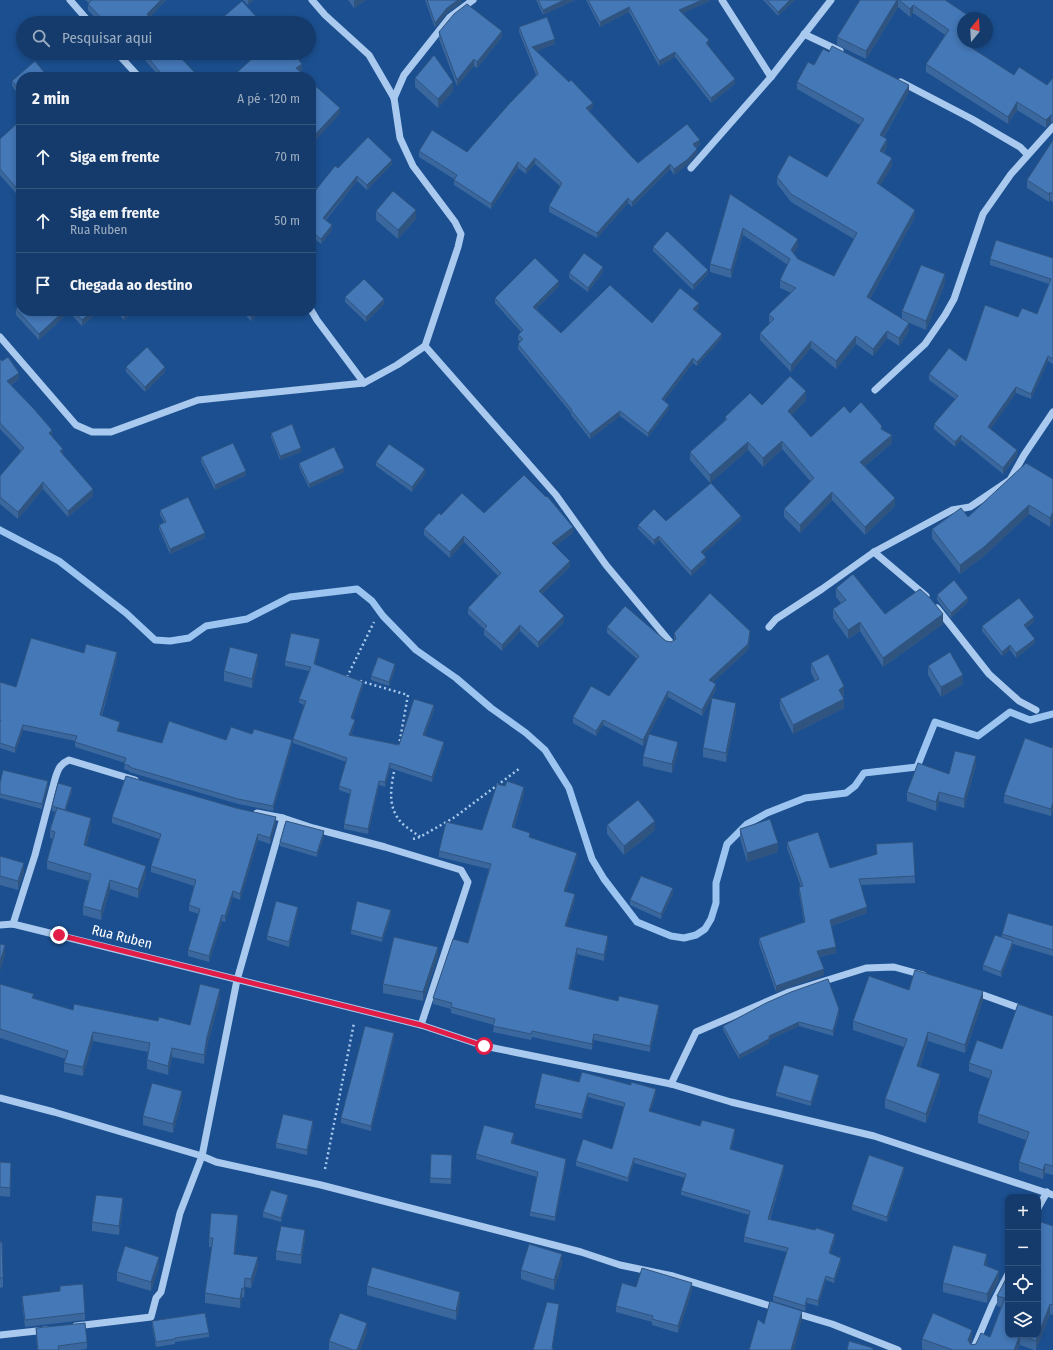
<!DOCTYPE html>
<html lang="pt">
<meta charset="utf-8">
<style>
:root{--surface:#143b6b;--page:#214673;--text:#f1f3f6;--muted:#9dadc1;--line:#33557e}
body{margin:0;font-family:"Fira Sans Condensed",sans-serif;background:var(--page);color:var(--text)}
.controls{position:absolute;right:12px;bottom:12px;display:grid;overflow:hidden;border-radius:8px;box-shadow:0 2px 6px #0003}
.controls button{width:36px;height:36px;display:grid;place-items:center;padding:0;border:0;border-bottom:1px solid var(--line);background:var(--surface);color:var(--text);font:20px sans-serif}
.compass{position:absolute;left:957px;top:12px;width:36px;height:36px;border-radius:50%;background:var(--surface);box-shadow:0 2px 6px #0003;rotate:18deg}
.stop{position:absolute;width:12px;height:12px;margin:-9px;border:3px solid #e11d48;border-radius:50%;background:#fff}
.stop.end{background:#e11d48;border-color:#fff;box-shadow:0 1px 4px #0008}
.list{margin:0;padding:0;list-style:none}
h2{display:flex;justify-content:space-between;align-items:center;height:52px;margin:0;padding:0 16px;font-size:17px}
h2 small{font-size:13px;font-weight:400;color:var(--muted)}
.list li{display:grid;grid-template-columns:26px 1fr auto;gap:12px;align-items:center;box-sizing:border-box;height:64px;padding:0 16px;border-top:1px solid var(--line)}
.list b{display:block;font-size:15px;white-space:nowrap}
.list p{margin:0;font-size:13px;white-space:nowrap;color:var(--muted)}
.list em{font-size:13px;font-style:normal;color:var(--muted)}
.icon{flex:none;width:22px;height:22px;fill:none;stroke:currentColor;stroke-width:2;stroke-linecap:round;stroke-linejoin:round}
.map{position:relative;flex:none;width:1053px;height:1350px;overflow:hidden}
.search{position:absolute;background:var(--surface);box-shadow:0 2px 6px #0003;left:16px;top:16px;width:300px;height:44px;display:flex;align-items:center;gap:10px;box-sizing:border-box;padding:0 14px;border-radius:22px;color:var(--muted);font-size:15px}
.panel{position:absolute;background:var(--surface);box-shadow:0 2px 6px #0003;left:16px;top:72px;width:300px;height:244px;border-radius:16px}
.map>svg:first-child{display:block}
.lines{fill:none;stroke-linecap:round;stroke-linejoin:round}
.stream{stroke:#9cc4f0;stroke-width:7}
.path{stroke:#a9c9ee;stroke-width:2.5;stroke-dasharray:2 3;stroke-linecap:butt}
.minor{stroke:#a9c9ee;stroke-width:7}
.wall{fill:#3a679d}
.shaded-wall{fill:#305480}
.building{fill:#4478b7;stroke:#305480}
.route{stroke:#e11d48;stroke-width:5}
.labels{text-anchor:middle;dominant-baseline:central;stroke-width:3.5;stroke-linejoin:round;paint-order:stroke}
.street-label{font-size:14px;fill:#fff;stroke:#1b4f8f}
</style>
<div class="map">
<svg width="1053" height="1350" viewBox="0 0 1053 1350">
<rect width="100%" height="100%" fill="#1b4f8f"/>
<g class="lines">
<!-- stream -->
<polyline class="stream" points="0,530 59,561 126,613 155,640 170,641 189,638 206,626 247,619 290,597 357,589 372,601 383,616 416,650 456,678 491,708 526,733 545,750 569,788 592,859 604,879 637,922 671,936 684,938 696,935 705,929 711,919 716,903 716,883 727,844 747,824 767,813 805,798 846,793 855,786 864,773 917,767 935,722 978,736 1010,712 1030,720 1053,714"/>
<!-- path -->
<g class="path">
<polyline points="347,677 374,622"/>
<polyline points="360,681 408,695 399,745"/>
<path d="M395 767C391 786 387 805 400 821 405 827 414 832 420 837"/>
<polyline points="413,839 420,837 455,817 519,769"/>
<polyline points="325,1169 354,1023"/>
</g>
<!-- minor -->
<g class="minor">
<polyline points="70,0 90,23"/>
<polyline points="722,0 771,77"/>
<polyline points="804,34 840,51"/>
<polyline points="117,53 139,77"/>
<polyline points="901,82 972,119 1020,147 1027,154"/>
<polyline points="394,98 404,75 450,17 473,0"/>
<polyline points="691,168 771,77 831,0"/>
<polyline points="311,310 317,320 364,383"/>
<polyline points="0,337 76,425 92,432 111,432 198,400 364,383 397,365 425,346 458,247 461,234 455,222 413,166 400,138 394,98 369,55 325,15 312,0"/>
<polyline points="425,346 556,495 606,565 671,643"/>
<polyline points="875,390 925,344 945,315 954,299 983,214 1011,174 1053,127"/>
<polyline points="874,552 926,596"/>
<polyline points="937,608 989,674 1019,701 1036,710"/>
<polyline points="769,627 776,619 822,589 874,552 952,510 970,507 1010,480 1024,455 1053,412"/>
<polyline points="257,813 283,818 313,828 385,847 461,870 468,882 421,1025"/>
<path d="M13 924 35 855 55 779C58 769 60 764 69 760L135 780"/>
<polyline points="0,925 13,924 421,1025 484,1046 671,1084 731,1102 874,1136 1053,1195"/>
<polyline points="975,992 1025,1010"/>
<polyline points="671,1084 696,1032 789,992 866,968 894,967 923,975"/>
<polyline points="0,1098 54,1112 202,1156 216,1162 321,1185 581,1252 620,1265 673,1276 777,1308"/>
<polyline points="1038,1208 1047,1192"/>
<polyline points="795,1313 832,1324 898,1350"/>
<polyline points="76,1326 151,1317 156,1298 161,1292 180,1213 202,1156 237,980 283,818"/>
<polyline points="0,1335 46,1330"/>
<polyline points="973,1350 992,1305 1008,1274"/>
</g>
</g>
<!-- wall -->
<g class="wall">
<polygon points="85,0 166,0 150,17 154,23 100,23 88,10 88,4 89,3"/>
<polygon points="243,0 254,0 248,5"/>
<polygon points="348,0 366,0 354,8"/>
<polygon points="425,0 462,0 462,2 447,13 435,28"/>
<polygon points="536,0 575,0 543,15"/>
<polygon points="586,0 710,0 710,1 683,13 709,44 708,45 735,84 711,103 675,57 659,66 629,12 600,27"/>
<polygon points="763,0 795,0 778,16"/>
<polygon points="860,0 945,0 963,42 975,42 971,48 1014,75 1047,85 1053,78 1053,123 1051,122 1046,128 1017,110 1008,124 926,72 926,64 945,35 913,13 910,17 898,7 866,59 837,45 837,37"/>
<polygon points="221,19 262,23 221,23"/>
<polygon points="519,27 555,44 536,51 593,108 589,111 633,158 638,163 700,145 696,148 697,154 688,164 674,175 670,169 632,207 628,203 597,238 549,212 549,206 560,186 535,164 526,174 518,168 491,209 454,185 454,179 419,157 419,151 467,152 536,75 519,32"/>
<polygon points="439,32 502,37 477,68 474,66 457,86 439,39"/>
<polygon points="139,53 176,53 199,77 157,77 158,75"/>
<polygon points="247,53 293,53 302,70 300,71 252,59"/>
<polygon points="814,65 909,92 884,137 887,147 884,153 892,166 880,185 915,217 870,299 902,319 902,311 945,283 926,330 907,322 909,331 899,346 887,338 873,356 856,344 836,369 811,348 791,372 760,340 760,333 770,323 769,322 769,314 791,293 780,288 780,280 788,265 743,235 731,278 710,272 710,264 730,194 798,247 793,253 798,259 834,276 854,239 791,202 777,184 777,177 827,177 860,125 797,89 797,82"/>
<polygon points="21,77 21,98 12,86 12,81"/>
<polygon points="415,78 453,91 438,108 415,87"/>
<polygon points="21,120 21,199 0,175 0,139"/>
<polygon points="1053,140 1053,202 1050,200 1049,202 1027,188 1027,180"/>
<polygon points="392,164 367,190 357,181 326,220 332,230 321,244 311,236 311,196 338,168"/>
<polygon points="376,211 416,219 398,239 376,220"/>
<polygon points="653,247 708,274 693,290 653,251"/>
<polygon points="1053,258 1053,364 1048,361 1031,399 1016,393 990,429 1017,456 1003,474 961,440 955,447 934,429 934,424 955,399 929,380 929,374 966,361 1018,317 1037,314 1049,284 990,265 990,259"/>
<polygon points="603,272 588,292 569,278 569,273"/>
<polygon points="559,286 536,309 561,333 652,323 699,308 696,311 722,338 697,366 693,363 664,401 669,409 648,437 620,416 590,439 571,415 571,413 518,349 518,344 520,342 518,340 518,335 521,332 495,303 495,298"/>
<polygon points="345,297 384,304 366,322 345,302"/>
<polygon points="16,309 21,311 99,311 82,326 69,312 39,340 16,315"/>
<polygon points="116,311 134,311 124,320"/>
<polygon points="241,311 260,311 251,321"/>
<polygon points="0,359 19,379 11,385 52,436 63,455 93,496 68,517 43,489 18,519 0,504 0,476 21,451 0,429"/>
<polygon points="126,367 165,372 145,392 126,372"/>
<polygon points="806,400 791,415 811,437 850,413 882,429 892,443 865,466 895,506 865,535 832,500 800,533 784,517 784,509 811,482 782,449 763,467 748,450 710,483 690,460 690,452 725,420 725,417 762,405"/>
<polygon points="271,433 301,452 280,460 271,437"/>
<polygon points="201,457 246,475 215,490 201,462"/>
<polygon points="376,462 425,474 412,492 376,466"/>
<polygon points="299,463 344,472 309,488 299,467"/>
<polygon points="1053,479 1050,527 1029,514 984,556 960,574 932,538 932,529 968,517"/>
<polygon points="160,510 205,538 170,554 159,529 159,525 164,522 160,515"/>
<polygon points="484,513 573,533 555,546 570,567 542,594 564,622 538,648 520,631 502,651 484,635 484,629 468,614 468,608 498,576 464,542 450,558 424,535 424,529 441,515"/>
<polygon points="741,520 703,554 706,562 691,576 659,540 654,545 638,529 638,525 666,521"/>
<polygon points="836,588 885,614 943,624 883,667 860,631 848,639 833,618 833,609 841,603 836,597"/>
<polygon points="937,595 968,602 951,618 937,600"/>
<polygon points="1034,622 1026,628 1035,643 1016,658 1010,650 1002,656 982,631 982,626"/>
<polygon points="607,627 671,642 674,640 674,633 750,636 748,650 713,682 716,690 702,716 668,697 643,746 603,725 596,736 573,723 573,717 609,696 637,659 607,633"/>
<polygon points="320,643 315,664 363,686 352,719 355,724 351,735 399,745 434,710 425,735 444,746 432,782 390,768 385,787 379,785 368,834 344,829 344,824 350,794 339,790 339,786 346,762 293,743 293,739 304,705 299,703 299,699 309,671 285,666 285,661"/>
<polygon points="84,653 117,658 102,716 120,727 118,732 162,743 226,740 252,734 292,745 273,811 238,804 129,772 129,771 124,769 125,763 75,747 75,741 23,730 15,753 0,748 0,682 16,687"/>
<polygon points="258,663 252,688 224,681 224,671"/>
<polygon points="811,663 844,695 843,697 844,708 793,734 780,708 780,699 815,681 811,672"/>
<polygon points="928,666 963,684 941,697 928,675"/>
<polygon points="395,669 389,686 371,680 371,676"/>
<polygon points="736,712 726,762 703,757 703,748"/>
<polygon points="1053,744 1053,810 1051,816 1004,803 1004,795 1052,748"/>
<polygon points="678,751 672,773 643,766 643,757"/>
<polygon points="976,765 964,808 939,801 936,811 907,801 907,792 949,774"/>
<polygon points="0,783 48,786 42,809 0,798"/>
<polygon points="505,786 524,793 514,828 530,837 577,859 566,891 575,900 566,926 608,942 604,961 577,954 570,990 659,1011 650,1052 594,1040 592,1050 532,1037 531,1040 493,1032 494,1025 451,1013 451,1009 433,1004 433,998 468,943 489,869 439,857 439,851 482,830"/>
<polygon points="72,791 66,810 91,827 86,846 146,875 138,898 110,889 101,920 83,915 83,906 89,881 47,869 47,861 53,839 50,838 50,830 55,812 52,811 52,806"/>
<polygon points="112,817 276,823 270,844 258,840 240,900 233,897 225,922 222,921 209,962 188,956 188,950 199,914 189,911 189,905 194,886 151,872 151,866 159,839 112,823"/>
<polygon points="607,825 655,830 624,855 607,834"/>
<polygon points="740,829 778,852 747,862 740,838"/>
<polygon points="324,836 317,857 280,846 280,842"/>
<polygon points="787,842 830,868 915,876 915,883 861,885 867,913 831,926 836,953 819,957 824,975 776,992 759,944 759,938 804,922 799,893 799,887 801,887 787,848"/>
<polygon points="0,856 24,872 18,890 0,885"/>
<polygon points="673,893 661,919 630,905 630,900"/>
<polygon points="298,912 289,947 267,940 267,936"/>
<polygon points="391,915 382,942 351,934 351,930"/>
<polygon points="1053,926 1053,956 1013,944 1013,946 1001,977 983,970 983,965 1002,937 1002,934"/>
<polygon points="438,956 423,1001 383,993 383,984"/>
<polygon points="0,984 34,998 73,1010 190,1025 220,998 207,1046 204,1064 172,1057 168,1075 147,1069 147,1060 148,1052 93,1041 83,1076 64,1072 64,1063 66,1059 0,1038"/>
<polygon points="909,990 983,1000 965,1053 928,1041 920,1067 940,1083 926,1123 885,1108 885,1099 904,1047 853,1030 853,1021"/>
<polygon points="839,1014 833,1036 799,1026 769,1040 769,1043 739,1059 723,1030 723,1026"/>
<polygon points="1053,1016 1053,1175 1045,1173 1043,1179 1019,1171 1019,1162 1026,1140 978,1123 978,1114 990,1079 969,1071 969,1063 1002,1049"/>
<polygon points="394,1038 371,1131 341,1123 341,1118"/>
<polygon points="819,1080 811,1106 776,1096 776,1092"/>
<polygon points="579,1082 656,1094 650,1112 700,1126 735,1134 731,1150 784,1169 770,1220 835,1239 830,1254 841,1262 834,1283 826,1280 818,1306 807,1303 805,1311 773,1301 773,1296 787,1252 744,1242 744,1237 749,1215 681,1195 681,1191 685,1178 634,1163 628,1182 576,1166 576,1161 612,1149 624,1107 588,1097 582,1119 535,1108 535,1104"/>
<polygon points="182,1100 173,1133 143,1125 143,1116"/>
<polygon points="313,1126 307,1155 276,1148 276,1143"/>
<polygon points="514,1138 512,1144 566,1164 555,1221 530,1216 530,1212 537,1177 476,1159 476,1154"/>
<polygon points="431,1154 452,1159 451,1184 430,1183"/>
<polygon points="0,1162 11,1172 10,1197 0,1196"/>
<polygon points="904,1171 887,1222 852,1210 852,1205"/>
<polygon points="288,1200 281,1222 263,1217 263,1212"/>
<polygon points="123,1207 119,1235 92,1231 92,1222"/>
<polygon points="238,1224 235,1254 258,1266 251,1288 245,1287 244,1298 242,1297 240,1308 205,1303 205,1293 212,1247 209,1247 209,1238"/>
<polygon points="1053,1226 1053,1315 1050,1314 1036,1350 1034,1350 1020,1345 1018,1350 925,1350 922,1349 922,1339 972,1340 971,1343 971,1345 976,1344 990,1337 1001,1307 997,1306 997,1296 1008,1275 1008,1335"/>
<polygon points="305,1239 301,1264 276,1260 276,1251"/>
<polygon points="0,1242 3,1278 3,1287 0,1288"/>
<polygon points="987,1263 986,1266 999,1280 987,1303 943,1292 943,1283"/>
<polygon points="562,1264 554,1290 521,1279 521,1270"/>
<polygon points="159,1266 151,1291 117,1281 117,1272"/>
<polygon points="60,1286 85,1313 85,1320 25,1327 22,1303 22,1296 60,1291"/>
<polygon points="367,1286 460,1301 456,1320 367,1295"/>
<polygon points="636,1287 692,1290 678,1333 652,1325 652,1322 616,1312 616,1306"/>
<polygon points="152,1321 209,1333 209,1337 175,1342 175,1344 156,1347 152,1326"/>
<polygon points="36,1328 87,1342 87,1349 80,1350 37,1350"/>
<polygon points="367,1332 360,1350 329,1350 329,1341"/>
</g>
<!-- shaded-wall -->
<g class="shaded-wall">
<polygon points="161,0 166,0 147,20 147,14"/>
<polygon points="249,0 254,0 248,5 248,1"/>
<polygon points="354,0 366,0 354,8"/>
<polygon points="458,0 462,0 462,2 447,13 435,28 435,23 447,8"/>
<polygon points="564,0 575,0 543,15 543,10"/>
<polygon points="702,0 710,0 710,1 679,15 679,10"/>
<polygon points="790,0 795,0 778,16 778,12"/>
<polygon points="897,0 898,0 898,7 866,59 866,51"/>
<polygon points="913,5 913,13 910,17 910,9"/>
<polygon points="629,7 629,12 600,27 600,22"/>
<polygon points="502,31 502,37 477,68 477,62"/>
<polygon points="555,39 555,44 532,53 532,47"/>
<polygon points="709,40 709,44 706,48 706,43"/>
<polygon points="970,42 975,42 967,53 967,45"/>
<polygon points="675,52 675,57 659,66 659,61"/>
<polygon points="474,59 474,66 457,86 457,80"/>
<polygon points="302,64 302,70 296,74 296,68"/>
<polygon points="735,79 735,84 711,103 711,98"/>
<polygon points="453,82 453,91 438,108 438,99"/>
<polygon points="909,85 909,92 880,143 880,135"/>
<polygon points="1017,102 1017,110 1008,124 1008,117"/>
<polygon points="593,103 593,108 586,114 586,108"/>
<polygon points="340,108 340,114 311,145 311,139"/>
<polygon points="1051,115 1051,122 1046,128 1046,120"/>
<polygon points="887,139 887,147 880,158 880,151"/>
<polygon points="700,140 700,145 693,150 693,144"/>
<polygon points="697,149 697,154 688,164 674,175 674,169"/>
<polygon points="535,158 535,164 526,174 526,169"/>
<polygon points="892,158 892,166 877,191 877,183"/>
<polygon points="392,160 392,164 367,190 367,185"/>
<polygon points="518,162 518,168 491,209 491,204"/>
<polygon points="670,164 670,169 632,207 632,202"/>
<polygon points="357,176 357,181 323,222 323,218"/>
<polygon points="1050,192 1050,200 1049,202 1049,194"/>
<polygon points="628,198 628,203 597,238 597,233"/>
<polygon points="416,210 416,219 398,239 398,230"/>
<polygon points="915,210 915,217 867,304 867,297"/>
<polygon points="332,225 332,230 321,244 321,239"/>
<polygon points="743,228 743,235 731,278 731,270"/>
<polygon points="798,239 798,247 791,257 791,250"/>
<polygon points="603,267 603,272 588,292 588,288"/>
<polygon points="708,270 708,274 693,290 693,285"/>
<polygon points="945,274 945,283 926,330 926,321"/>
<polygon points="559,281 559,286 533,312 533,307"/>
<polygon points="384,299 384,304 366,322 366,317"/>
<polygon points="699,303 699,308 693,314 693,309"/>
<polygon points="64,311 69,311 69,312 39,340 39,334"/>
<polygon points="92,311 99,311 82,326 82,320"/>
<polygon points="127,311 134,311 124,320 124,314"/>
<polygon points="256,311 260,311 251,321 251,316"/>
<polygon points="909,323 909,331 899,346 899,338"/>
<polygon points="887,331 887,338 873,356 873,349"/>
<polygon points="722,334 722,338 697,366 697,362"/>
<polygon points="856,336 856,344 836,369 836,361"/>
<polygon points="811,341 811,348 791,372 791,365"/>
<polygon points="1048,356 1048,361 1031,399 1031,394"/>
<polygon points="693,358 693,363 662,404 662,399"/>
<polygon points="165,367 165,372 145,392 145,387"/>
<polygon points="19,373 19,379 7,387 7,381"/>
<polygon points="1016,387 1016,393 988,433 988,427"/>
<polygon points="806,391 806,400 788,419 788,411"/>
<polygon points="669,405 669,409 648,437 648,433"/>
<polygon points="620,411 620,416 590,439 590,434"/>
<polygon points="52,430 52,436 49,440 49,433"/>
<polygon points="892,435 892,443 860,470 860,462"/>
<polygon points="961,435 961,440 955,447 955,442"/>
<polygon points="782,441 782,449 763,467 763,458"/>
<polygon points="748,442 748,450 710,483 710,475"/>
<polygon points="301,448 301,452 280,460 280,456"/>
<polygon points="63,449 63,455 60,451"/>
<polygon points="1017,450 1017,456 1003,474 1003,468"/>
<polygon points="344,468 344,472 309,488 309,484"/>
<polygon points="425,469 425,474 412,492 412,487"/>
<polygon points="246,471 246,475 215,490 215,485"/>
<polygon points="43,482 43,489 18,519 18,512"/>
<polygon points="93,489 93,496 68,517 68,511"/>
<polygon points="832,492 832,500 800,533 800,525"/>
<polygon points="895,498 895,506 865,535 865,527"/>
<polygon points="1029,505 1029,514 984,556 960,574 960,565"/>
<polygon points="1053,512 1053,521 1050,527 1050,518"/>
<polygon points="741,516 741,520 701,556 701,552"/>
<polygon points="573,527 573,533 552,549 552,543"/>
<polygon points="205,533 205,538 170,554 170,549"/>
<polygon points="464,536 464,542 450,558 450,552"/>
<polygon points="659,536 659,540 654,545 654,540"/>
<polygon points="706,557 706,562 691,576 691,571"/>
<polygon points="570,561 570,567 539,597 539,591"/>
<polygon points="968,598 968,602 951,618 951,613"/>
<polygon points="943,614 943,624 883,667 883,658"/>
<polygon points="564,616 564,622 538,648 538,642"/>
<polygon points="1034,617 1034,622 1024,629 1024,625"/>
<polygon points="860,622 860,631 848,639 848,630"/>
<polygon points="520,625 520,631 502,651 502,645"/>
<polygon points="750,631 750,636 748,650 709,686 709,680"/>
<polygon points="320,639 320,643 314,669 314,664"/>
<polygon points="1035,639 1035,643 1016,658 1016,653"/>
<polygon points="1010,645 1010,650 1002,656 1002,652"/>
<polygon points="117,652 117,658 100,720 100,715"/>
<polygon points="258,654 258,663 252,688 252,679"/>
<polygon points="395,664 395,669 389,686 389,682"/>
<polygon points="963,675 963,684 941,697 941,687"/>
<polygon points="363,682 363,686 351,723 351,718"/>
<polygon points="716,684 716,690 702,716 702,710"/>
<polygon points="844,686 844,695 839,700 839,690"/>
<polygon points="668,691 668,697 643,746 643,740"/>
<polygon points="844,699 844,708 793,734 793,725"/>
<polygon points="736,703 736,712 726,762 726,753"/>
<polygon points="434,705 434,710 423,740 423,735"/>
<polygon points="355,720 355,724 349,739 349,735"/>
<polygon points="603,720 603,725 596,736 596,731"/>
<polygon points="120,722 120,727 117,737 117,731"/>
<polygon points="23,725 23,730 15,753 15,748"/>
<polygon points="292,740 292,745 273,811 273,806"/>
<polygon points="444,742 444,746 432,782 432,777"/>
<polygon points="678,742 678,751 672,773 672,764"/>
<polygon points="976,756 976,765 964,808 964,799"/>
<polygon points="390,763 390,768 385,787 385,782"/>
<polygon points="48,781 48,786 42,809 42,804"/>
<polygon points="379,781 379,785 368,834 368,829"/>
<polygon points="72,787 72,791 65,814 65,810"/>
<polygon points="524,787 524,793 512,833 512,827"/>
<polygon points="939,792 939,801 936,811 936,802"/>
<polygon points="1053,802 1053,810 1051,816 1051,809"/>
<polygon points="276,817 276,823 270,844 270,838"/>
<polygon points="91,818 91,827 84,854 84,845"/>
<polygon points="655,821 655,830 624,855 624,846"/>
<polygon points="324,831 324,836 317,857 317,853"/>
<polygon points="258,834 258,840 240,900 240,894"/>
<polygon points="778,843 778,852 747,862 747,853"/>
<polygon points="577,853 577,859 564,897 564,891"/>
<polygon points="24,863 24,872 18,890 18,881"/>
<polygon points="146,866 146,875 138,898 138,889"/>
<polygon points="110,880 110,889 101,920 101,911"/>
<polygon points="673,888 673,893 661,919 661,914"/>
<polygon points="233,891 233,897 225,922 225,916"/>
<polygon points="575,894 575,900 565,932 565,926"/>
<polygon points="298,907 298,912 289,947 289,942"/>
<polygon points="867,907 867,913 830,926 830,920"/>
<polygon points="391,910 391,915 382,942 382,938"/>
<polygon points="222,915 222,921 209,962 209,956"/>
<polygon points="608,936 608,942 604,961 604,955"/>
<polygon points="1013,941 1013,946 1001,977 1001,972"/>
<polygon points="5,945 5,955 0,972 0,962"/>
<polygon points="438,947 438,956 423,1001 423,992"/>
<polygon points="836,947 836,953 817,957 817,951"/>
<polygon points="577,948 577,954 569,995 569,989"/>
<polygon points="824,969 824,975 776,992 776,986"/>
<polygon points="220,989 220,998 207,1046 204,1064 204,1055 207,1037"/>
<polygon points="983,991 983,1000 965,1053 965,1045"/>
<polygon points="659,1005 659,1011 650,1052 650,1046"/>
<polygon points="839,1009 839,1014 833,1036 833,1031"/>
<polygon points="799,1022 799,1026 769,1040 769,1043 739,1059 739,1055 769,1036"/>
<polygon points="93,1032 93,1041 83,1076 83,1067"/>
<polygon points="928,1032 928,1041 917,1075 917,1066"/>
<polygon points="394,1033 394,1038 371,1131 371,1126"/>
<polygon points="594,1034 594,1040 592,1050 592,1044"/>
<polygon points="172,1048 172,1057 168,1075 168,1066"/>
<polygon points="940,1074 940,1083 926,1123 926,1114"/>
<polygon points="819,1075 819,1080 811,1106 811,1102"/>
<polygon points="656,1089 656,1094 649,1116 649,1111"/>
<polygon points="182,1091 182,1100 173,1133 173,1124"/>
<polygon points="588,1093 588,1097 582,1119 582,1114"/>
<polygon points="313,1121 313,1126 307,1155 307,1150"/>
<polygon points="735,1129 735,1134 730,1154 730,1149"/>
<polygon points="514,1133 514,1138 511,1148 511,1143"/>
<polygon points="634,1158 634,1163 628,1182 628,1178"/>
<polygon points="566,1159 566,1164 555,1221 555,1217"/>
<polygon points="1045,1164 1045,1173 1043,1179 1043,1170"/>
<polygon points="784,1165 784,1169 768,1224 768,1219"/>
<polygon points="904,1167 904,1171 887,1222 887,1217"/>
<polygon points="288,1195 288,1200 281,1222 281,1218"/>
<polygon points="123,1198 123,1207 119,1235 119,1226"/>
<polygon points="238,1215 238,1224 234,1263 234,1254"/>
<polygon points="305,1230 305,1239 301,1264 301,1255"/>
<polygon points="835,1234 835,1239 829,1258 829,1253"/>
<polygon points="562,1254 562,1264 554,1290 554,1280"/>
<polygon points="987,1254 987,1263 984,1274 984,1265"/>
<polygon points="159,1257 159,1266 151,1291 151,1282"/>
<polygon points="258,1257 258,1266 251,1288 251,1279"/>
<polygon points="841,1258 841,1262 834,1283 834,1279"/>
<polygon points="999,1271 999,1280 987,1303 987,1294"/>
<polygon points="826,1276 826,1280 818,1306 818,1301"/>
<polygon points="245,1278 245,1287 244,1298 244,1289"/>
<polygon points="692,1283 692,1290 678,1333 678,1326"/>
<polygon points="242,1288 242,1297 240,1308 240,1299"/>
<polygon points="460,1292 460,1301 456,1320 456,1311"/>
<polygon points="807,1298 807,1303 805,1311 805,1306"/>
<polygon points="559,1304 559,1311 552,1350 552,1348"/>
<polygon points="1050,1304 1050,1314 1036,1350 1036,1341"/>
<polygon points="802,1311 802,1320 794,1350 791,1350"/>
<polygon points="367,1323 367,1332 360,1350 357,1350"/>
<polygon points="972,1330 972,1340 968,1350 968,1340"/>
<polygon points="1020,1335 1020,1345 1018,1350 1014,1350"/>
</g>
<!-- building -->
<g class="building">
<polygon points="91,0 161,0 147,14 154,23 106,23 88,4 92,0"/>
<polygon points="427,0 458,0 447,8 435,23"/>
<polygon points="538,0 564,0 543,10"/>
<polygon points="588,0 702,0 679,10 709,40 706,43 735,79 711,98 675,52 659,61 629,7 600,22"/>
<polygon points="767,0 790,0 778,12"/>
<polygon points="860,0 897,0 866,51 837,37"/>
<polygon points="899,0 945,0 972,18 963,18 963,42 970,42 967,45 1014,75 1019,67 1047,85 1053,78 1053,115 1051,115 1046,120 1017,102 1008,117 926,64 949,30 913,5 910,9"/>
<polygon points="242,1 262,23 225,23 221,19"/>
<polygon points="467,4 502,31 477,62 474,59 457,80 439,32 454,14"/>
<polygon points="547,17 555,39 532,47 569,82 571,80 593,103 586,108 633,158 638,163 687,124 700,140 693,144 697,149 688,159 674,169 670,164 632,202 628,198 597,233 549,206 562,183 535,158 526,169 518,162 491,204 454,180 457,175 419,151 432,130 467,152 509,104 538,74 519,27"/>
<polygon points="832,46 909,85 880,135 887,139 880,151 892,158 877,183 915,210 867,297 909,323 899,338 887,331 873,349 856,336 836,361 811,341 791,365 760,333 774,319 769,314 796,288 780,280 790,259 743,228 731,270 710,264 730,194 798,239 791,250 798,259 834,276 857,233 791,194 777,177 789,155 827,177 864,119 797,82 808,62 814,65 823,49 829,52"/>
<polygon points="144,53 176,53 199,77 159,77 157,75 160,72"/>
<polygon points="252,53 293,53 302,64 296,68 306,77 232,77 255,56"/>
<polygon points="434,55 453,82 438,99 415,78"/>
<polygon points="35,61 48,77 21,77 21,92 12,81"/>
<polygon points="311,82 340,108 311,139"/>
<polygon points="21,120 21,193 0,169 0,139"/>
<polygon points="368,137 392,160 367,185 357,176 323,218 332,225 321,239 311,231 311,196 335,166 338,168"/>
<polygon points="1053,140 1053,194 1050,192 1049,194 1027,180"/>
<polygon points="393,191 416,210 398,230 376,211"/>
<polygon points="667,231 708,270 693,285 653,247"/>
<polygon points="996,240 1053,258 1053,359 1048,356 1031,394 1016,387 988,427 1017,450 1003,468 961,435 955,442 934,424 958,396 929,374 949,348 966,361 985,305 1018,317 1022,308 1037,314 1051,279 990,259"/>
<polygon points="584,253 603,267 588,288 569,273"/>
<polygon points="535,258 559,281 533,307 561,333 610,285 652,323 680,288 699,303 693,309 722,334 697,362 693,358 662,399 669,405 648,433 620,411 590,434 571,410 572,410 518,344 523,339 518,335 523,330 495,298"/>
<polygon points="921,265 945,274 926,321 902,311"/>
<polygon points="364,279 384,299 366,317 345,297"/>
<polygon points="21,305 21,311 64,311 39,334 16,309"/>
<polygon points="73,311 92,311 82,320"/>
<polygon points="121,311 127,311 124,314"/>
<polygon points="246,311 256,311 251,316"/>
<polygon points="147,347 165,367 145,387 126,367"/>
<polygon points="8,357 19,373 7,381 34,409 52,430 49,433 63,449 60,451 93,489 68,511 43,482 18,512 0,497 0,476 24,448 0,423 0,359 2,361"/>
<polygon points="790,376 806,391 788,411 811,437 844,406 850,413 861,402 882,426 881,429 892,435 860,462 895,498 865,527 832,492 800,525 784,509 814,478 782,441 763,458 748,442 710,475 690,452 727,419 725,417 750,393 762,405"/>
<polygon points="292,424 301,448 280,456 271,433"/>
<polygon points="233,443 246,471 215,485 201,457"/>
<polygon points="389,444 425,469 412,487 376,462"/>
<polygon points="334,447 344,468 309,484 299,463"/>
<polygon points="1026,463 1053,479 1053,512 1050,518 1029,505 984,547 960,565 932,529 961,508 968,517"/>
<polygon points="524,475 546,497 547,496 573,527 552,543 570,561 539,591 564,616 538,642 520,625 502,645 484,629 487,626 468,608 501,573 464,536 450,552 424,529 439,513 441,515 462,493 484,513"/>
<polygon points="711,483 741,516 701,552 706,557 691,571 659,536 654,540 638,525 654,509 666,521"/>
<polygon points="188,497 205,533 170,549 159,525 166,522 160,510"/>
<polygon points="853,574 885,614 920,589 930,598 943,614 883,658 860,622 848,630 833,609 846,600 836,588"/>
<polygon points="954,580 968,598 951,613 937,595"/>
<polygon points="710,593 750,631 748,644 709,680 716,684 702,710 668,691 643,740 603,720 596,731 573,717 591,686 609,696 639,656 607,627 625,606 666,641 671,642 676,639 674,633"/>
<polygon points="1019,598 1034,617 1024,625 1035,639 1016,653 1010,645 1002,652 982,626"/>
<polygon points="291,633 320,639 314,664 363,682 351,718 355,720 349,735 399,745 414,699 434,705 423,735 444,742 432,777 390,763 385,782 379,781 368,829 344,824 351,790 339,786 347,758 293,739 306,701 299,699 311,667 285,661"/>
<polygon points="31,638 84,653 86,644 117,652 100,715 120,722 117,731 162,743 169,721 226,740 231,727 252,734 254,729 292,740 273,806 238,799 129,767 130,766 124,764 126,758 75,742 77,736 23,725 15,748 0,743 0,722 1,720 0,720 0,682 16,687"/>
<polygon points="230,647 258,654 252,679 224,671"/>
<polygon points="950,652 963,675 941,687 928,666"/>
<polygon points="828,654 844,686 839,690 844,699 793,725 780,699 819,679 811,663"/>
<polygon points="378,657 395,664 389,682 371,676"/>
<polygon points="712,698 736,703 726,753 703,748"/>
<polygon points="649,734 678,742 672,764 643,757"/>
<polygon points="1025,738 1052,748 1053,744 1053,802 1051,809 1004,795"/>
<polygon points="955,751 976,756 964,799 939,792 936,802 907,792 918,763 949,774"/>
<polygon points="3,770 48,781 42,804 0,794 0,783"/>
<polygon points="126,776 236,808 276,817 270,838 258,834 240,894 233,891 225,916 222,915 209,956 188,950 200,909 189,905 196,880 151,866 161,834 112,817"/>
<polygon points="507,781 524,787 512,827 530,833 529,837 577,853 564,891 575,894 565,926 608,936 604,955 577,948 569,989 618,1001 619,996 659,1005 650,1046 594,1034 592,1044 532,1031 531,1034 493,1026 495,1019 451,1007 452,1003 433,998 453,939 468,943 491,864 439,851 446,822 482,830 497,784 505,786"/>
<polygon points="58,783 72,787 65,810 52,806"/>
<polygon points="638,800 655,821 624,846 607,825"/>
<polygon points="57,808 91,818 84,845 146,866 138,889 110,880 101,911 83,906 91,874 47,861 55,832 50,830"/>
<polygon points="770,819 778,843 747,853 740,829"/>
<polygon points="286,821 324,831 317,853 280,842"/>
<polygon points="818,832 830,868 877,854 876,844 913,842 915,876 859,879 867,907 830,920 836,947 817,951 824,969 776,986 759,938 805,922 799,887 803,886 787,842"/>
<polygon points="0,856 24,863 18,881 0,876"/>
<polygon points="641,876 673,888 661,914 630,900"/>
<polygon points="276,901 298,907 289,942 267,936"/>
<polygon points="357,901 391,910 382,938 351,930"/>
<polygon points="1008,913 1053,926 1053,950 1002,934"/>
<polygon points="995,935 1013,941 1001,972 983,965"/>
<polygon points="394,937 438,947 423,992 383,984"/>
<polygon points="0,944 5,945 0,962"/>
<polygon points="915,970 983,991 965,1045 928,1032 917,1066 940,1074 926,1114 885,1099 907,1039 853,1021 869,976 909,990"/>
<polygon points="828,979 839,1009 833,1031 799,1022 769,1036 769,1039 739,1055 723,1026 766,1003 791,992"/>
<polygon points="0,984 34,994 32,998 73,1010 74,1004 158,1021 159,1017 190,1025 200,984 220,989 207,1037 204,1055 172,1048 168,1066 147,1060 150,1043 93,1032 83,1067 64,1063 68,1051 0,1029"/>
<polygon points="1018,1004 1053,1016 1053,1166 1045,1164 1043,1170 1019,1162 1029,1132 978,1114 992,1071 969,1063 977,1040 1002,1049"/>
<polygon points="365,1026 394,1033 371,1126 341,1118"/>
<polygon points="784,1065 819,1075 811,1102 776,1092"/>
<polygon points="582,1072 631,1085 631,1082 656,1089 649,1111 700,1126 702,1120 735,1129 730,1149 784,1165 768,1219 815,1230 816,1228 835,1234 829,1253 841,1258 834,1279 826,1276 818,1301 807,1298 805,1306 773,1296 788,1248 744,1237 750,1211 681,1191 686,1174 634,1158 628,1178 576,1161 583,1139 612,1149 625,1103 588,1093 582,1114 535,1104 542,1073 579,1082"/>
<polygon points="152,1083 182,1091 173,1124 143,1116"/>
<polygon points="283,1114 313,1121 307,1150 276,1143"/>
<polygon points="484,1125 514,1133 511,1143 566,1159 555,1217 530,1212 538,1172 476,1154"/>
<polygon points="431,1154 452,1155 451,1179 430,1178"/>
<polygon points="869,1155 904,1167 887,1217 852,1205"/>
<polygon points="0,1162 11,1163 10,1188 0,1187"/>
<polygon points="271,1190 288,1195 281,1218 263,1212"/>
<polygon points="96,1195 123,1198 119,1226 92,1222"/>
<polygon points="211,1213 238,1215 234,1254 258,1257 251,1279 245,1278 244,1289 242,1288 240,1299 205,1293 213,1238 209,1238"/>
<polygon points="1038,1221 1053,1226 1053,1305 1050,1304 1036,1341 1021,1335 1038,1335"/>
<polygon points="281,1226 305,1230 301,1255 276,1251"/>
<polygon points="0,1242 2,1242 3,1278 0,1278"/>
<polygon points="529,1244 562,1254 554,1280 521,1270"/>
<polygon points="953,1245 987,1254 984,1265 999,1271 987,1294 943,1283"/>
<polygon points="125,1246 159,1257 151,1282 117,1272"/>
<polygon points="372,1267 460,1292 456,1311 367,1286"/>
<polygon points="642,1268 692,1283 678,1326 652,1319 653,1316 616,1306 622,1283 636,1287"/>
<polygon points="1008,1275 1008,1335 1020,1335 1014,1350 953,1350 922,1339 933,1313 972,1330 968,1340 971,1345 976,1344 981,1333 990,1337 1005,1298 997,1296"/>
<polygon points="83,1284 85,1313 25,1320 22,1296 60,1291 60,1286"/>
<polygon points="770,1301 802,1311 791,1350 749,1350 758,1319 764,1324"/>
<polygon points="547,1302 559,1304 552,1348 553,1348 553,1350 533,1350"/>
<polygon points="205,1313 209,1333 175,1338 175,1339 156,1342 152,1321"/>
<polygon points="340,1313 367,1323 357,1350 353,1350 329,1341"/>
<polygon points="85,1323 87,1342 58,1346 59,1350 38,1350 36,1328"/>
<polygon points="849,1341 873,1348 873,1350 847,1350"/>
</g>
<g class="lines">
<!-- route -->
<polyline class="route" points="59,935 421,1025 484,1046"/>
</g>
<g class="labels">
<!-- street labels -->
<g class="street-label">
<text transform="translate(122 937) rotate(14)">Rua Ruben</text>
</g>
</g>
</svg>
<div class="controls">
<button>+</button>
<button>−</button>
<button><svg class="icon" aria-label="locate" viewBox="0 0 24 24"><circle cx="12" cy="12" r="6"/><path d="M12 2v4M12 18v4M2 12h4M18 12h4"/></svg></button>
<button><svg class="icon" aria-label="layers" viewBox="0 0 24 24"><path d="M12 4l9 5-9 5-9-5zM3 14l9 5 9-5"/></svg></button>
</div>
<svg class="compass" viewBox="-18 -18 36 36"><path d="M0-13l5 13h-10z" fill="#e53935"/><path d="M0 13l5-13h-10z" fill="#9dadc1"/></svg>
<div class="stop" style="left:484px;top:1046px"></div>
<div class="stop end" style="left:59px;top:935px"></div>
<div class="search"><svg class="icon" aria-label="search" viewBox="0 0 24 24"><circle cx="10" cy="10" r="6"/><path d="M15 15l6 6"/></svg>Pesquisar aqui</div>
<section class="panel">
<h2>2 min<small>A pé · 120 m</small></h2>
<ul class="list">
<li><svg class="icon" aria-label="ahead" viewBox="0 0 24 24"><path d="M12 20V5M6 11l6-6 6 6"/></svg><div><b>Siga em frente</b></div><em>70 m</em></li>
<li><svg class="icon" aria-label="ahead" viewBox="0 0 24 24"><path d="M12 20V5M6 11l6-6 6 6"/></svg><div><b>Siga em frente</b><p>Rua Ruben</p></div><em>50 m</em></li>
<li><svg class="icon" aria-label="arrive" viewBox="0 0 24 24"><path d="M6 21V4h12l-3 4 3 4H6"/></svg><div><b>Chegada ao destino</b></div></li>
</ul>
</section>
</div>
